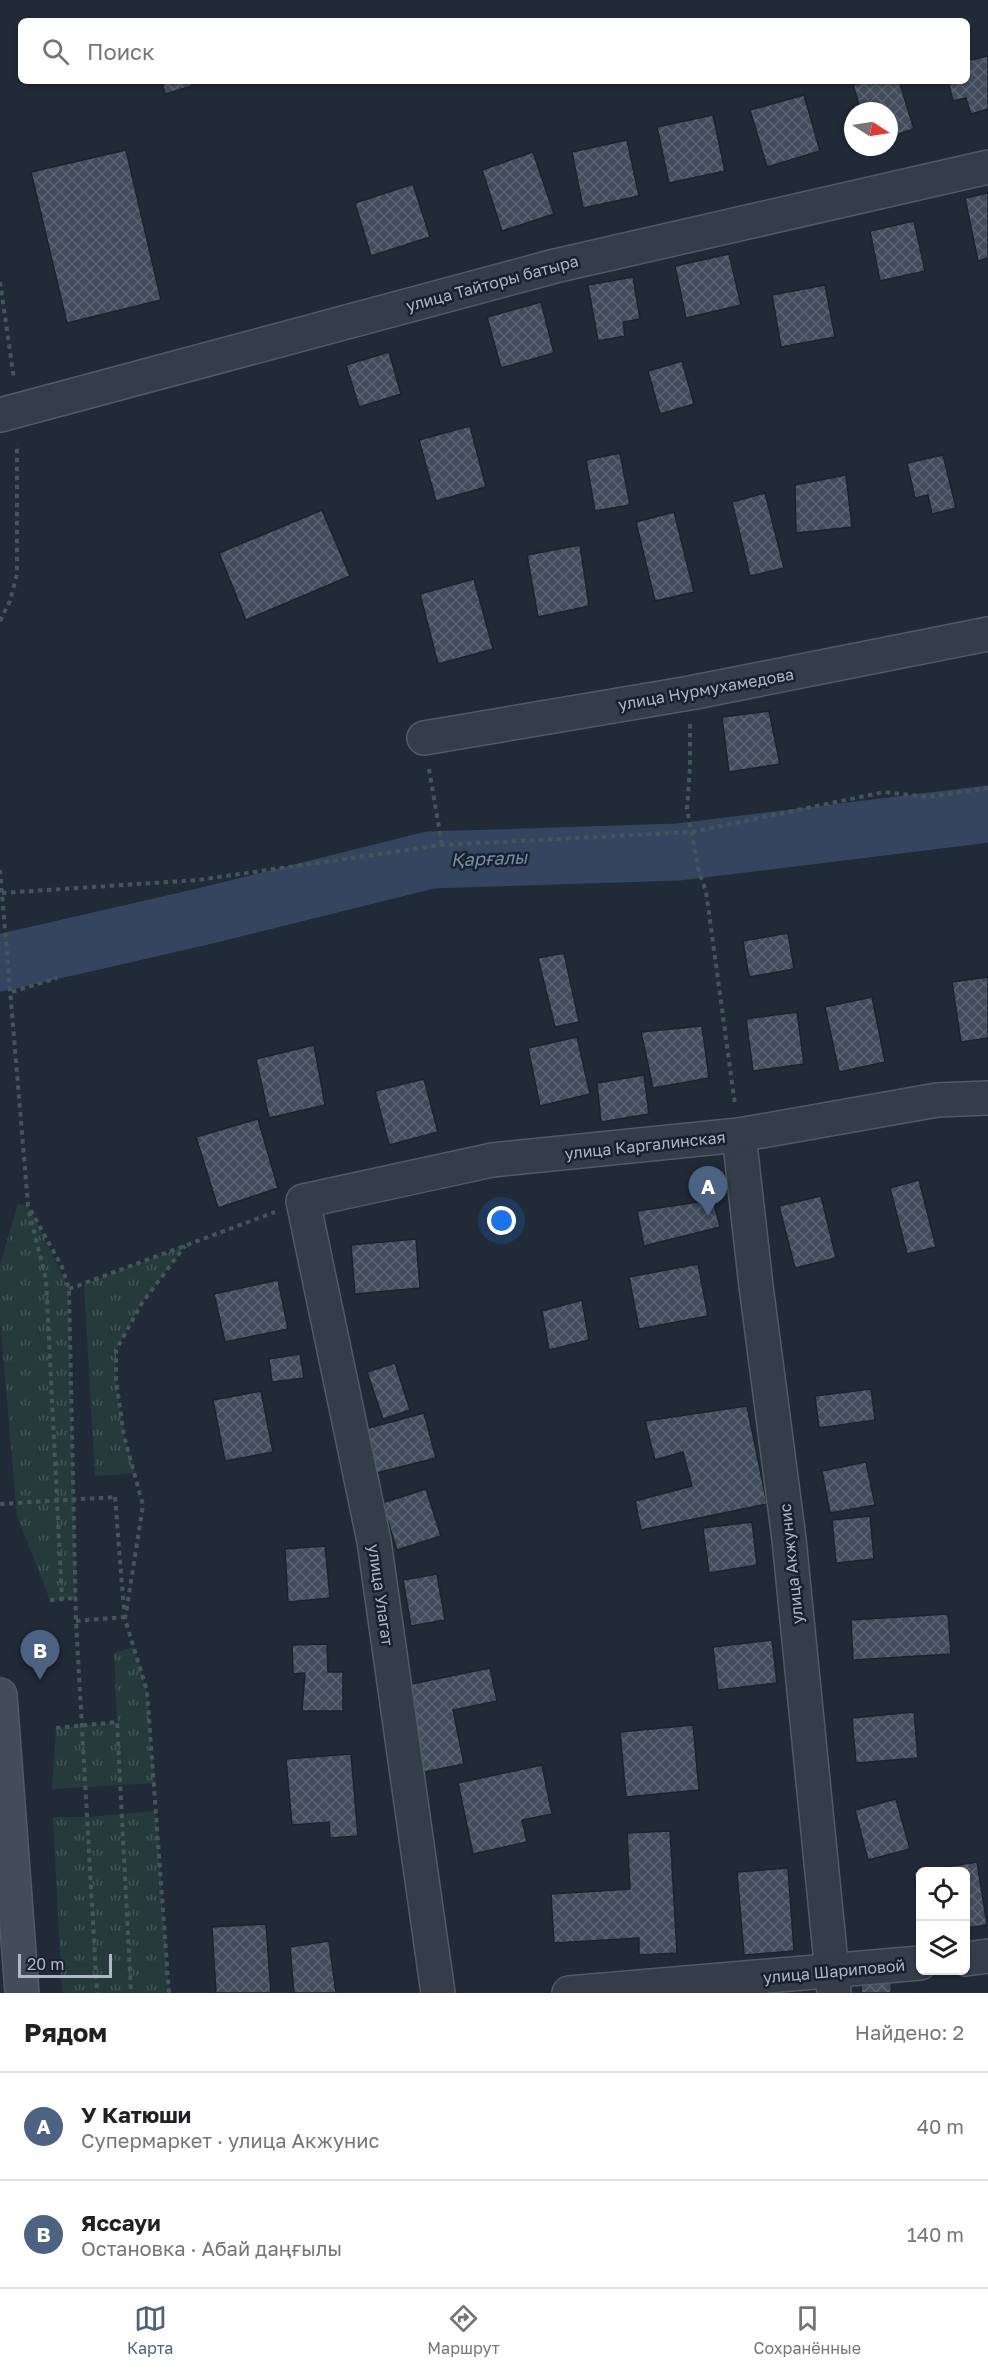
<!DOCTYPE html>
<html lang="ru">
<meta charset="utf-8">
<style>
:root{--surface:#fff;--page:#f2f2f2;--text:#202124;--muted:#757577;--line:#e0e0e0;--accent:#4c6283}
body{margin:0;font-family:"Golos Text",sans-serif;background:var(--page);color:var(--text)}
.controls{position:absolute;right:18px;bottom:18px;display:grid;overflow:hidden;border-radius:9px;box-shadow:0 2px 4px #0004}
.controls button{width:54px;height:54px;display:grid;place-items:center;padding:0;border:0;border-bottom:2px solid var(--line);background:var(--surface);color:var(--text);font:30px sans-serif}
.compass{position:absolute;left:844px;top:102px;width:54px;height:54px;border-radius:50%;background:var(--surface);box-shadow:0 2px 4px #0004;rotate:102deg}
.scale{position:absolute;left:18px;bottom:15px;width:94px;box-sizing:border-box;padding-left:6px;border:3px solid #aeb7c5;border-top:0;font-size:16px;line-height:21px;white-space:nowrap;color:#aeb7c5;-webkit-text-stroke:4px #19222c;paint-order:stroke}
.you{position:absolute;left:502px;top:1221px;width:21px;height:21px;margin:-15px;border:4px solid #fff;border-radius:50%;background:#1a73e8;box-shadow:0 0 0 9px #1a73e833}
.badge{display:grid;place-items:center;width:39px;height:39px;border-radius:50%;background:var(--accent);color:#fff;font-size:20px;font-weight:700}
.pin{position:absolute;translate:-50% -50px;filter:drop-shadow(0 2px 3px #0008)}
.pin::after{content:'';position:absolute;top:32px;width:21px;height:18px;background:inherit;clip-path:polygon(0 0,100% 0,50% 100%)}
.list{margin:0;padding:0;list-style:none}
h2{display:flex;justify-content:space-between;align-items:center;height:78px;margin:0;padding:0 24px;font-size:26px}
h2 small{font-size:20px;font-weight:400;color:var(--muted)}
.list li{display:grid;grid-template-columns:39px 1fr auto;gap:18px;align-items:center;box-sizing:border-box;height:108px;padding:0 24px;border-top:2px solid var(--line)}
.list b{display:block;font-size:22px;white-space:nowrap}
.list p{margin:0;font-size:20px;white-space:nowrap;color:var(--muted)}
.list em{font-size:20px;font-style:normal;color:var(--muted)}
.icon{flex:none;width:33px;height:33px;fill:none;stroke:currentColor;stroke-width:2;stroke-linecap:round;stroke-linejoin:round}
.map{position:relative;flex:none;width:988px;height:1993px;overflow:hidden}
.search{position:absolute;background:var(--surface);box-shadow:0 2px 4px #0004;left:18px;right:18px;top:18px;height:66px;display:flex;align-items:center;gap:15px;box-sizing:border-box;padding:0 21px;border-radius:9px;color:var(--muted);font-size:22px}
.sheet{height:294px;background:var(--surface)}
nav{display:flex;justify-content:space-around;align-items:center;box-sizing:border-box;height:84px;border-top:2px solid var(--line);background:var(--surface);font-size:16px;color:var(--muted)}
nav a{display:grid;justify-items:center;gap:3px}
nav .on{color:var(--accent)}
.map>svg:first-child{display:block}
.grass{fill:url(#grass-tufts)}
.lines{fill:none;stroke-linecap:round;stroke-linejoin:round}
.river{stroke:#34465f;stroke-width:57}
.building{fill:url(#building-cross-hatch);stroke:#1b242e;stroke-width:1.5}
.street-casing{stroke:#515a66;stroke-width:36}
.secondary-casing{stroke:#515a66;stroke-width:36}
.path{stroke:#425658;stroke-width:4;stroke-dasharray:4.5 4.5;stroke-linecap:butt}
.street{stroke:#343d48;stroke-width:33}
.secondary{stroke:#424c5b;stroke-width:33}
.path-bridge{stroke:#425658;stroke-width:4;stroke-dasharray:4.5 4.5;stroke-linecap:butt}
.labels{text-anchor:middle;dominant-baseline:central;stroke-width:5;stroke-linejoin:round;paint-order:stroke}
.street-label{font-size:16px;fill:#aeb7c5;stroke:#19222c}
.water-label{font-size:18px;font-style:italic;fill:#768ead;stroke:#19222c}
</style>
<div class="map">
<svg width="988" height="1993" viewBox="0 0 988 1993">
<defs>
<pattern id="grass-tufts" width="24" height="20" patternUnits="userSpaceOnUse" patternTransform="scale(1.5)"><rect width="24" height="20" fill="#253a3b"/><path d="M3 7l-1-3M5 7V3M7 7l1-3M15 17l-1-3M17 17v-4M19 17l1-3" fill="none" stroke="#425456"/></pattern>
<pattern id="building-cross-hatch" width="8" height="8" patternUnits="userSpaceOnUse" patternTransform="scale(1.5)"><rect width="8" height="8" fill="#414d5c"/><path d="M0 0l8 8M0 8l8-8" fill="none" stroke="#5a6472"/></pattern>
</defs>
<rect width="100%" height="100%" fill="#202b37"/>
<!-- grass -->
<g class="grass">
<polygon points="18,1204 28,1205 69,1289 76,1598 50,1600 17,1516 0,1319 0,1265"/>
<polygon points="185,1246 142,1303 116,1350 116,1380 124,1436 135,1473 95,1476 84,1284"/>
<polygon points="134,1647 147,1691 154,1783 52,1789 56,1728 117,1722 114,1653"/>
<polygon points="156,1811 169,1993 62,1993 53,1817 88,1817"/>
</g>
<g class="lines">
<!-- river -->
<polyline class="river" points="0,963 205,916 430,860 678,852 988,814"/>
</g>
<!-- building -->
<g class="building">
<polygon points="988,56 988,109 971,114 966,98 953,101 948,81 967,81 967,61"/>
<polygon points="162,81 191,81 192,86 165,94"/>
<polygon points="866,81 899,81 914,129 889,137 889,111 861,111 853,85"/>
<polygon points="804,95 820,151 767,167 750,110"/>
<polygon points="713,115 725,171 669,183 657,127"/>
<polygon points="627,140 639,196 583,208 572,152"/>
<polygon points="126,150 161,300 67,323 31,172"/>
<polygon points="533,152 554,214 502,231 482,170"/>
<polygon points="413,184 430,237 371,256 355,203"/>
<polygon points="988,193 988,258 978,261 965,198"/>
<polygon points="914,221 925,271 880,281 870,231"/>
<polygon points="729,254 741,305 686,318 675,266"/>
<polygon points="633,277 640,319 623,322 625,336 598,341 588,285"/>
<polygon points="825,285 835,337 781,347 772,295"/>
<polygon points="541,302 554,353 501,368 487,317"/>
<polygon points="389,352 401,394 359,407 346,365"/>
<polygon points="682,361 694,404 660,414 648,371"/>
<polygon points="470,426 486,487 436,501 419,440"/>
<polygon points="620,453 630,505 595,511 586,460"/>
<polygon points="943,455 956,508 932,514 928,495 915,498 907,463"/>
<polygon points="846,475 852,527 796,533 795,485"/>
<polygon points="765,493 784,568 750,576 732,502"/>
<polygon points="322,510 350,576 246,620 219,553"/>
<polygon points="674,512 694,592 655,601 636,522"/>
<polygon points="580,545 589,606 538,617 527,555"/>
<polygon points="474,579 493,649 438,664 420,594"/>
<polygon points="769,711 780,764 729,772 722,717"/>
<polygon points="788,933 794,969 749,977 743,941"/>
<polygon points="564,953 579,1022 555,1027 538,958"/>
<polygon points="988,977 988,1038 961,1042 952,982"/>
<polygon points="872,997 885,1062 839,1072 825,1007"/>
<polygon points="797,1012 804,1064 753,1071 746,1019"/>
<polygon points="702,1026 709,1078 653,1088 641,1032"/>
<polygon points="577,1037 590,1094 540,1106 528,1048"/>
<polygon points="314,1045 325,1105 269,1118 256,1059"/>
<polygon points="644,1075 649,1114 601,1122 597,1083"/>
<polygon points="424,1079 438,1132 389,1145 375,1091"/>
<polygon points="258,1119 278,1188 218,1208 196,1137"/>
<polygon points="919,1180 936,1247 907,1254 890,1188"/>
<polygon points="821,1196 836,1258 795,1268 779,1206"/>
<polygon points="713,1200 720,1227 644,1246 637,1211"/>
<polygon points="416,1239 420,1288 355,1294 351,1245"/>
<polygon points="698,1264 708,1316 639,1329 629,1277"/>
<polygon points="278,1280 288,1329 225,1342 214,1294"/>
<polygon points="582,1300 589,1340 549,1350 542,1311"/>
<polygon points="300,1354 304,1378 272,1382 269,1359"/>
<polygon points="395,1363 410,1410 383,1419 367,1372"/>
<polygon points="871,1389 875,1420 819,1428 815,1396"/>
<polygon points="261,1391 273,1452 225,1461 213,1400"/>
<polygon points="747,1406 767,1504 641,1530 635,1501 692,1486 683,1452 655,1460 645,1421"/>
<polygon points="424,1413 436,1458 376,1473 365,1429"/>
<polygon points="866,1462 875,1505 830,1513 822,1471"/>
<polygon points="426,1489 441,1536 397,1550 382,1503"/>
<polygon points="870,1516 874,1559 836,1563 832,1520"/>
<polygon points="752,1522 757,1565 709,1573 703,1528"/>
<polygon points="325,1546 330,1598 288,1602 285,1549"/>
<polygon points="437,1574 445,1620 411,1626 403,1580"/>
<polygon points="948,1614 951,1654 853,1660 851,1620"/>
<polygon points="772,1640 777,1683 718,1690 713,1647"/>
<polygon points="327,1644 328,1672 343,1672 343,1711 302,1711 305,1673 293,1674 292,1645"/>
<polygon points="490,1668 497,1701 453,1710 464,1764 424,1772 407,1685"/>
<polygon points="914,1712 918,1758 856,1763 852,1718"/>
<polygon points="693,1725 699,1790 626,1797 620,1732"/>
<polygon points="351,1754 358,1836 330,1838 329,1822 292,1825 286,1759"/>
<polygon points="542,1765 552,1814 522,1820 527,1842 473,1854 458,1783"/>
<polygon points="896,1799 910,1849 868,1860 855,1810"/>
<polygon points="670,1831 677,1953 639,1955 639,1938 554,1943 551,1894 630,1889 627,1833"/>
<polygon points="977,1862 987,1925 966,1928 966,1872 920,1872 920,1914 914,1872"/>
<polygon points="788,1868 794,1951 744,1955 737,1872"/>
<polygon points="266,1924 271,1993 216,1993 212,1927"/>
<polygon points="329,1941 336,1993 294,1993 290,1947"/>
<polygon points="862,1978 892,1979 891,1993 861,1993"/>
</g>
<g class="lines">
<!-- street casing -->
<g class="street-casing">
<g id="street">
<polyline points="0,415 555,266 988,167"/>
<polyline points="424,738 690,693 988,634"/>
<polyline points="739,1135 756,1286 789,1539 834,1993"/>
<polyline points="966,1959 988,1956"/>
<polyline points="438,1993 374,1541 303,1201 492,1160 739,1135 937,1100 988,1098"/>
<polyline points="569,1993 920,1963"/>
</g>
</g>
<!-- secondary casing -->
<g class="secondary-casing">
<polyline id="secondary" points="0,1695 22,1993"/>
</g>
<!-- path -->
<g class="path">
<polyline points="0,282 14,379"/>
<polyline points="0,621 10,601 17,574 17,444"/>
<polyline points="690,724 690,767 687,809 699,872 706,891 735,1105"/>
<polyline points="429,769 442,845"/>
<polyline points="0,870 28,1205 62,1267 69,1289 76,1621 97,1993"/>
<polyline points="2,893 198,880 442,845 692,832 884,792 928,797 988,788"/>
<polyline points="12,992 57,978"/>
<polyline points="29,1212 46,1279 62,1600"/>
<polyline points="69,1289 275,1212"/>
<polyline points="115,1497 124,1610"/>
<polyline points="50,1600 76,1598"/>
<polyline points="76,1621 124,1617"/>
<polyline points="56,1728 117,1722 131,1993"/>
<polyline points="169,1993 147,1691 125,1619 143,1505 124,1436 116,1380 116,1350 142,1303 185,1246"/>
</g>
<!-- street -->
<use href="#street" class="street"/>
<!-- secondary -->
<use href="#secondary" class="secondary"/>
<!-- path-bridge -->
<polyline class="path-bridge" points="0,1504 115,1497"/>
</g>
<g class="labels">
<!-- street labels -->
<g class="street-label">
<text transform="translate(492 283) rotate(-15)">улица Тайторы батыра</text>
<text transform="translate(706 689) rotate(-10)">улица Нурмухамедова</text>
<text transform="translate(645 1145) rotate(-6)">улица Каргалинская</text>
<text transform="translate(791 1564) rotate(-96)">улица Акжунис</text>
<text transform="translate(381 1595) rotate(82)">улица Улагат</text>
<text transform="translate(834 1971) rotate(-5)">улица Шариповой</text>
</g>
<!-- water labels -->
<g class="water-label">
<text transform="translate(489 858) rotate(-2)">Қарғалы</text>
</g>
</g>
</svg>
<div class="controls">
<button><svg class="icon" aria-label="locate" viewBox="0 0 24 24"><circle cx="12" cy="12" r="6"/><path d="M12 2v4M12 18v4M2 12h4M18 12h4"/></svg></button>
<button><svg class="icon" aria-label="layers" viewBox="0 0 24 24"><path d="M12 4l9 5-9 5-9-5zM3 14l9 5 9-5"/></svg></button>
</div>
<svg class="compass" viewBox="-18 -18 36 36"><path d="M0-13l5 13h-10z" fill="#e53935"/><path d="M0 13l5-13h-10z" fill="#757577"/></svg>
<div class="scale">20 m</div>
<div class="you"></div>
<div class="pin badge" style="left:708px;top:1216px">A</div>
<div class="pin badge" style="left:40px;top:1680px">B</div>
<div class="search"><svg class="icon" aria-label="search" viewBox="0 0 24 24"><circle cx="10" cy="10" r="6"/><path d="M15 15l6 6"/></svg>Поиск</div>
</div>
<section class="sheet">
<h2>Рядом<small>Найдено: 2</small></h2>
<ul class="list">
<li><span class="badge">A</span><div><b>У Катюши</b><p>Супермаркет · улица Акжунис</p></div><em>40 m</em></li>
<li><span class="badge">B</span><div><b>Яссауи</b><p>Остановка · Абай даңғылы</p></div><em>140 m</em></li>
</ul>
</section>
<nav>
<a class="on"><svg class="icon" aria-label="map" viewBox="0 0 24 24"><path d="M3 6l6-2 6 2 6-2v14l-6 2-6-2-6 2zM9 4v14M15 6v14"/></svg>Карта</a>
<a><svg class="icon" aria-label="directions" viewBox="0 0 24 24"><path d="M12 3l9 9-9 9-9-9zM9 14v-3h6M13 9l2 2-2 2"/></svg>Маршрут</a>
<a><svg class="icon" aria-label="saved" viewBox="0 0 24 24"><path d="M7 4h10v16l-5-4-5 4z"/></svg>Сохранённые</a>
</nav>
